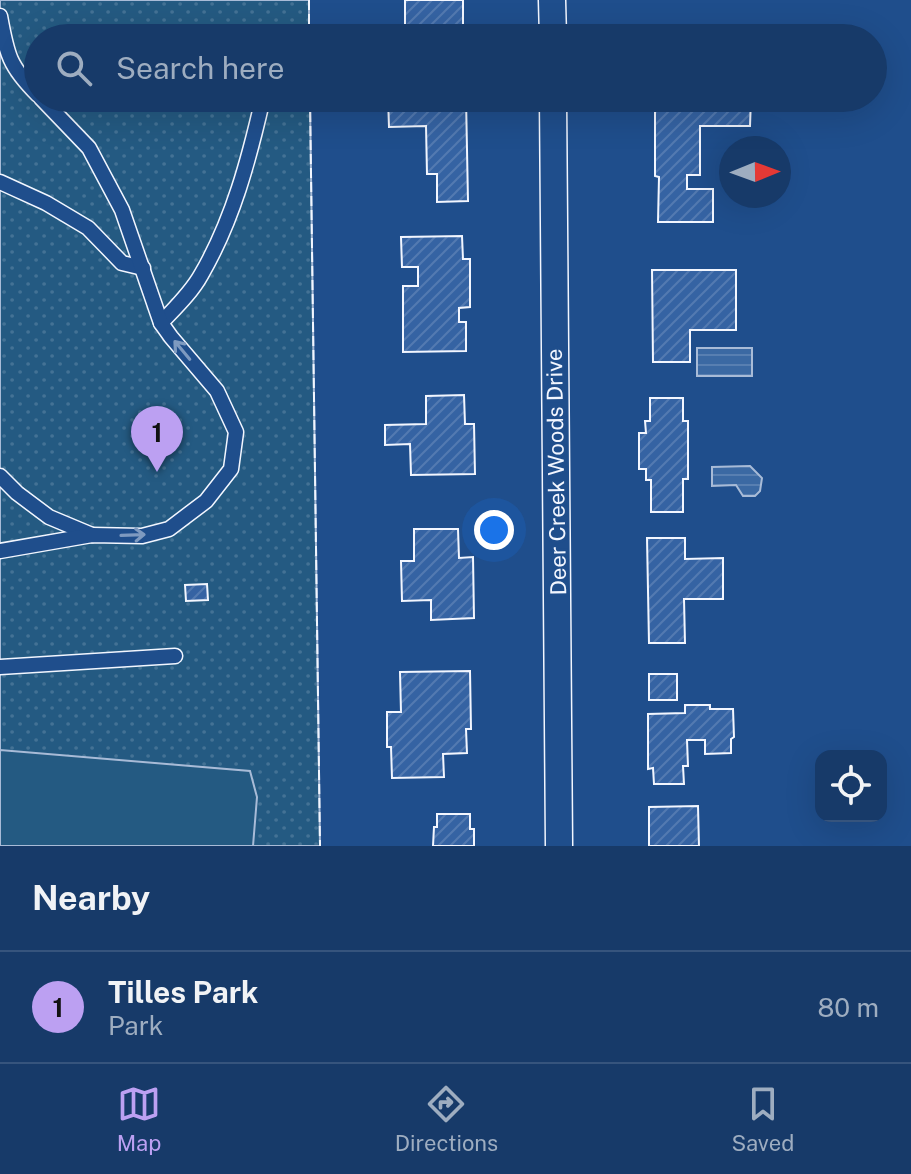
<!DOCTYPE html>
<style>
:root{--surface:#173a69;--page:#244571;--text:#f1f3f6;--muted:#9eadc0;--line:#36547d;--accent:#bca0f2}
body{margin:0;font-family:"Public Sans",sans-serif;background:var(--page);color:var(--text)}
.controls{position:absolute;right:24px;bottom:24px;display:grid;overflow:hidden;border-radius:16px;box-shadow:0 8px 32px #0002}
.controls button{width:72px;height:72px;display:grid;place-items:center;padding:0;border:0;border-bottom:2px solid var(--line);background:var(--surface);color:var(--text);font:40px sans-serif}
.compass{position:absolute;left:719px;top:136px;width:72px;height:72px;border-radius:50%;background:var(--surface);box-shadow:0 8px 32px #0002;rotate:89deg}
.you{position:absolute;left:494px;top:530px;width:28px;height:28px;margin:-20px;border:6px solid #fff;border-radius:50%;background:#1a73e8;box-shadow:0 0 0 12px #1a73e833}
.badge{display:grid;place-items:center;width:52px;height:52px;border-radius:50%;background:var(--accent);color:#111;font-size:26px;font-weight:700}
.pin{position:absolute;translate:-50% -66px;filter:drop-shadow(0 2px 4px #0008)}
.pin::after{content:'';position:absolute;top:42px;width:28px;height:24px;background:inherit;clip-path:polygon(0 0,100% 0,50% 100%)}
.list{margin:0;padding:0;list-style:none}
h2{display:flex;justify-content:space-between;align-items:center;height:104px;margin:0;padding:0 32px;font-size:34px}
h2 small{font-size:26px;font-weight:400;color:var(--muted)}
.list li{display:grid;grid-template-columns:52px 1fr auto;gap:24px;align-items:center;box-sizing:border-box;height:112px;padding:0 32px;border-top:2px solid var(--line)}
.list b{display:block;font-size:30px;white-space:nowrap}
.list p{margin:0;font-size:26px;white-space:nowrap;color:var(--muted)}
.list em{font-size:26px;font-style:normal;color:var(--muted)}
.icon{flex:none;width:44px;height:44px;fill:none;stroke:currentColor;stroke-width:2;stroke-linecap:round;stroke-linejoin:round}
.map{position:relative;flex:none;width:911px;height:846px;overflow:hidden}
.search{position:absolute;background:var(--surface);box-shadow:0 8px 32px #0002;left:24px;right:24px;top:24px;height:88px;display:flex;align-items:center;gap:20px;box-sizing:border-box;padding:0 28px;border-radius:44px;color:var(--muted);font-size:30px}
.sheet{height:216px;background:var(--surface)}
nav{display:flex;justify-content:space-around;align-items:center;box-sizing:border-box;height:112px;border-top:2px solid var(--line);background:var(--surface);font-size:22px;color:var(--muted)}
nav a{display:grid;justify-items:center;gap:4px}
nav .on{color:var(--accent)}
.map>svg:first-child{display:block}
.grass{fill:url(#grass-dots);stroke:#a8bbd7;stroke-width:2}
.pitch{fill:#245a82;stroke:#a8bbd7;stroke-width:2}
.water{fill:url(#water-rules);stroke:#a8bbd7;stroke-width:2}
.building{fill:url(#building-hatch);stroke:#f2f6ff;stroke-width:2}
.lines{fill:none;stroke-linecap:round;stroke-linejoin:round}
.lane-casing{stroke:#f2f6ff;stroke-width:17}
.street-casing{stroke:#f2f6ff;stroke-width:29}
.lane{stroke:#1f4e8c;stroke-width:14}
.street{stroke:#1f4e8c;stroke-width:26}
.fence{stroke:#f2f6ff;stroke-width:2;stroke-dasharray:10 4;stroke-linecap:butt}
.oneway{stroke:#7e9ac0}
.labels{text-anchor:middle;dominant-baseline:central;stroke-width:6;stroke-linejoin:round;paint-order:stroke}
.street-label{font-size:22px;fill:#f2f6ff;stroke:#1f4e8c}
</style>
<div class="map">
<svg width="911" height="846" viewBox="0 0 911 846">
<defs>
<pattern id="grass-dots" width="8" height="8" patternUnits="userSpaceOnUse" patternTransform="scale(2)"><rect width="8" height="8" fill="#245a82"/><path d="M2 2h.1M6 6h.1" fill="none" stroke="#447295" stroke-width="1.8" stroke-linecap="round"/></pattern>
<pattern id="water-rules" width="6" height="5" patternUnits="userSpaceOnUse" patternTransform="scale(2)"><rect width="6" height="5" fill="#3b69a3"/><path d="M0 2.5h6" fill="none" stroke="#587fb1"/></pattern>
<pattern id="building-hatch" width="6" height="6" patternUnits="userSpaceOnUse" patternTransform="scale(2)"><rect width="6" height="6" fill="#3563a3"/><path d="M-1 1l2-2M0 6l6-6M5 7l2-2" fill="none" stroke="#537ab1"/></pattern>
</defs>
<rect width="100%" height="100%" fill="#1f4e8c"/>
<!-- grass -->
<polygon class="grass" points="0,0 309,0 309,38 38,38 38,98 310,98 320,846 0,846"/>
<!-- pitch -->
<polygon class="pitch" points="0,750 250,771 257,797 253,846 0,846"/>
<!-- water -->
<g class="water">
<rect x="697" y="348" width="55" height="28"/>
<polygon points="750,466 762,478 760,491 755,496 743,496 736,485 712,486 712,467"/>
</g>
<!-- building -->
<g class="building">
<rect x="405" y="0" width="58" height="38"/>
<polygon points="388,98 466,98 468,201 437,202 437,174 427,174 426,126 389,127"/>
<polygon points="655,98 751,98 750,126 700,126 700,175 687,175 687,189 713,189 713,222 658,222 659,177 655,176"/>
<polygon points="462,236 463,259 470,259 470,307 459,308 459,322 466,322 466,351 403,352 403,286 418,286 418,267 402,267 401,237"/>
<polygon points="652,270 736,270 736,330 690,330 690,362 653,362"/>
<polygon points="464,395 465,424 474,424 475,474 411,475 410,444 385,445 385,425 426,424 426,396"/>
<polygon points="650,398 683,398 683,421 688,421 688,479 683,479 683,512 651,512 651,480 646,480 646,469 639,469 639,433 646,433 645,421 650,421"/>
<polygon points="414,529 458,529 459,558 473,557 474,618 431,620 431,600 402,601 401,561 414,561"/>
<polygon points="647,538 685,538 685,559 723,558 723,599 684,599 685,643 649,643"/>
<polygon points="207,584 208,600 186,601 185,585"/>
<polygon points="470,671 471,729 466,729 467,753 443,754 444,777 392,778 391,747 387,747 387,712 401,712 400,672"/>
<rect x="649" y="674" width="28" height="26"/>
<polygon points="685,705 710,705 710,709 733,709 734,737 731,739 731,753 705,754 705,740 687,740 688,766 683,766 684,784 654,784 653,768 648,769 648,714 685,713"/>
<polygon points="698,806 699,846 649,846 649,807"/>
<polygon points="437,814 470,814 470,829 474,829 474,846 433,846 434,827 437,827"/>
</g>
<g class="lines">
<!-- lane casing -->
<g class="lane-casing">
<g id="lane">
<path d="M0 16C7 55 9 66 38 95"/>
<polyline points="0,182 46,203 88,228 122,263 143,268"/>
<path d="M161 323C175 308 191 293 201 275 233 220 249 159 263 98"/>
<polyline points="0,476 17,493 49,517 92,535"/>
<polyline points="0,551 92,535 142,536 169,529 206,501 231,469 236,432 217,391 171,337 161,323 122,210 89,148 41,98"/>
<polyline points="0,667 175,656"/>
</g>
</g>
<!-- street casing -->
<g class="street-casing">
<g id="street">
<polyline points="552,0 553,38"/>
<polyline points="553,98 559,846"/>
</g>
</g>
<!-- lane -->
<use href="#lane" class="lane"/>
<!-- street -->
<use href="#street" class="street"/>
<!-- fence -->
<g class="fence">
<polyline points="309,0 309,38"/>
<polyline points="310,98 320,846"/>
</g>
</g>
<!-- one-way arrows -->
<defs><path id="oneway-shaft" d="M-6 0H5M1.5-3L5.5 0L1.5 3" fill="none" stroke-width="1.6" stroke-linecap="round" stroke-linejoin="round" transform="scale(2)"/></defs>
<g class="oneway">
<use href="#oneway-shaft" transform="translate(182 350) rotate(-130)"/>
<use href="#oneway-shaft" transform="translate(133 535) rotate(-2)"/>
</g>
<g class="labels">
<!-- street labels -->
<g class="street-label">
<text transform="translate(556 472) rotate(-91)">Deer Creek Woods Drive</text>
</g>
</g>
</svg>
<div class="controls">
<button><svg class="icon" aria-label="locate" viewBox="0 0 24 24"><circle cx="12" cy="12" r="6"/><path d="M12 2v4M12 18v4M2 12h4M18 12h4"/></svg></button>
</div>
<svg class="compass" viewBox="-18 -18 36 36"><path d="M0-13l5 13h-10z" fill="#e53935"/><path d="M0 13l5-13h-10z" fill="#9eadc0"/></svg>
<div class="you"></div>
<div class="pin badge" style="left:157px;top:472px">1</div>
<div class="search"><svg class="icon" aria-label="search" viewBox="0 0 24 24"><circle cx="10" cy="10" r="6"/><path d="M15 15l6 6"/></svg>Search here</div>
</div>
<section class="sheet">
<h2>Nearby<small></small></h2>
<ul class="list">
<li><span class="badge">1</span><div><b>Tilles Park</b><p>Park</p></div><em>80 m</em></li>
</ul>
</section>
<nav>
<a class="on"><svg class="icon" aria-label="map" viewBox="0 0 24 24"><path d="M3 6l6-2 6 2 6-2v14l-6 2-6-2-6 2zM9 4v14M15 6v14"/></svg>Map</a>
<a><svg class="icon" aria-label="directions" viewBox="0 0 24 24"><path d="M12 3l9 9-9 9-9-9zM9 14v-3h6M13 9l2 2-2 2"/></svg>Directions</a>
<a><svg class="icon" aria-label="saved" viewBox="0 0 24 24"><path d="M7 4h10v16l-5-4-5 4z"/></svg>Saved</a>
</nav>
